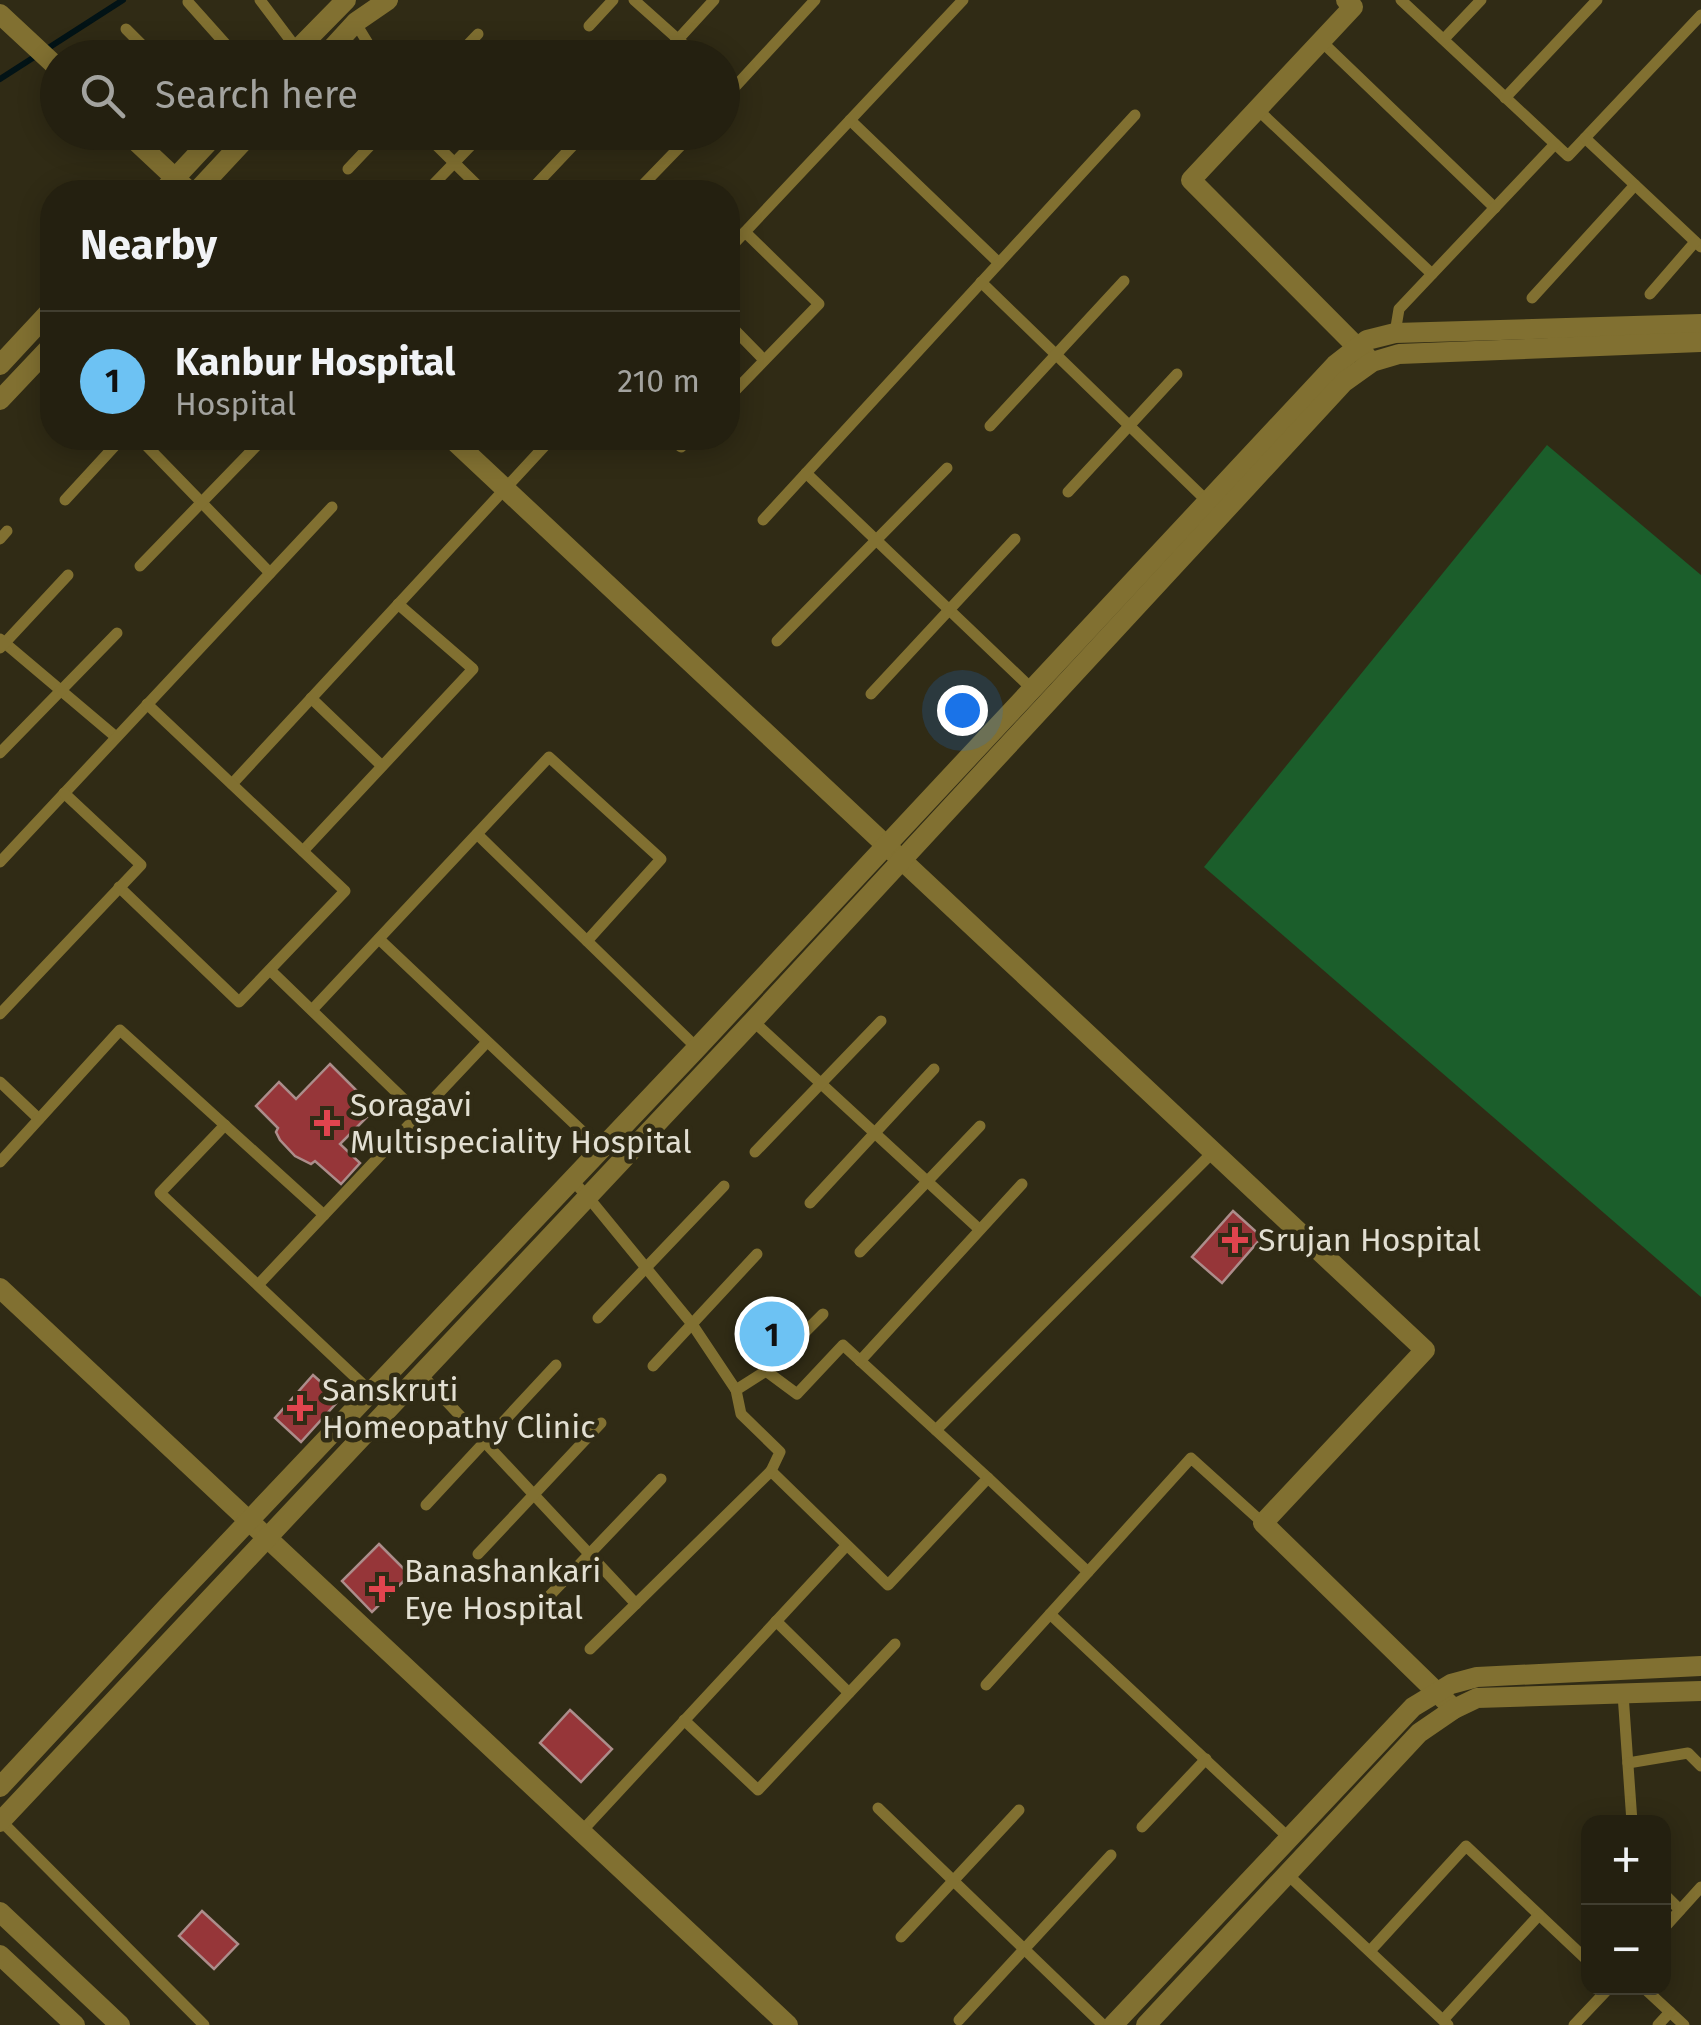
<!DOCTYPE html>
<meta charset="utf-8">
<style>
:root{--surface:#242010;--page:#302d1e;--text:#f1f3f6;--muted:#a3a39f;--line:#413e30;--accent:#6dc2f3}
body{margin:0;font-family:"Fira Sans",sans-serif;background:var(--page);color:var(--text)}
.controls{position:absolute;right:30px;bottom:30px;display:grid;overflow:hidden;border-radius:20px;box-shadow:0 5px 25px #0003}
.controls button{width:90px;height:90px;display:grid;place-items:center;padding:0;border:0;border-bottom:2px solid var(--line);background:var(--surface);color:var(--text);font:50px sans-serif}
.you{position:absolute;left:962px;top:710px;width:35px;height:35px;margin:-25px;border:8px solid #fff;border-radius:50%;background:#1a73e8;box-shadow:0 0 0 15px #1a73e833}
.badge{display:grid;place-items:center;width:65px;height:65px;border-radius:50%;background:var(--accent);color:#111;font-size:32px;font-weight:700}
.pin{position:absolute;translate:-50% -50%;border:5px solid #fff;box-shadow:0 2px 10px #0006}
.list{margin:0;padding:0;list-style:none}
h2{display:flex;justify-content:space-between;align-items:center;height:130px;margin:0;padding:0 40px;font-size:42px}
h2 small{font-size:32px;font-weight:400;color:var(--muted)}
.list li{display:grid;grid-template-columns:65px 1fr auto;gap:30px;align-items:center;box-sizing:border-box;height:140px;padding:0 40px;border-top:2px solid var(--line)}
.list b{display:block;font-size:38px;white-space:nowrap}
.list p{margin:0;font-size:32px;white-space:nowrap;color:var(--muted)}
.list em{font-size:32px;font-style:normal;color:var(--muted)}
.icon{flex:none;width:55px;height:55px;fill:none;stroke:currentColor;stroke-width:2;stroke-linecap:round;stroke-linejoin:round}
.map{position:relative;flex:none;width:1701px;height:2025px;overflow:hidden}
.search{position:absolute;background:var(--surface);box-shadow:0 5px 25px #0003;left:40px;top:40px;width:700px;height:110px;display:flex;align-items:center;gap:25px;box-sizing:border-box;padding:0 35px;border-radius:55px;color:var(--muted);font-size:38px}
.panel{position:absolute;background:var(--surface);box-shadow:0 5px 25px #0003;left:40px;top:180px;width:700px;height:270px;border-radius:40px}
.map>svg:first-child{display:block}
.green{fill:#1b5e2b}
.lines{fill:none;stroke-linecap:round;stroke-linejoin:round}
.stream{stroke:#021316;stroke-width:6}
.building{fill:#963639;stroke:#ac8d8b;stroke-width:2.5}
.service{stroke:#817031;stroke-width:11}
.tertiary{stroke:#817031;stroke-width:20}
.health-dot{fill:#e0444e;stroke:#302b15;stroke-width:4}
.labels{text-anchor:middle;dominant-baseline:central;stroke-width:9;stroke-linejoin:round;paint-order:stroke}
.poi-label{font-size:32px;fill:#e2dfd2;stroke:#302b15;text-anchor:start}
</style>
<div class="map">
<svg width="1701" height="2025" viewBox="0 0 1701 2025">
<rect width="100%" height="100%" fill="#302b15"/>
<!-- green -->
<polygon class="green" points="1547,445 1701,575 1701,1297 1204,867"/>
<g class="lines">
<!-- stream -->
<polyline class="stream" points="0,79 123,0"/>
</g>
<!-- building -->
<g class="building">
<polygon points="330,1064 375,1109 340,1144 360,1163 341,1184 315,1161 311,1164 295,1156 280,1140 276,1132 278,1128 256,1106 279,1082 296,1099"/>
<polygon points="1233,1211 1262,1237 1222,1283 1192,1257"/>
<polygon points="764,1314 788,1336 772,1352 749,1330"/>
<polygon points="313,1375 340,1399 301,1442 275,1418"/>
<polygon points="379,1544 410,1575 372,1612 342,1581"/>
<polygon points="570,1710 612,1749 581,1782 540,1743"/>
<polygon points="202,1911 238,1944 214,1969 179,1936"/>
</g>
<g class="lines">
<!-- service -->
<g class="service">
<polyline points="260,0 297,49"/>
<polyline points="634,0 699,58"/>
<polyline points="1401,0 1568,156 1701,15"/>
<polyline points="188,2 238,58"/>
<polyline points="355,22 377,58"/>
<polyline points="589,26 613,0"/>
<polyline points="126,29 155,58"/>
<polyline points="1444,39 1481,0"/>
<polyline points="1321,41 1495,208"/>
<polyline points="455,58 478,34"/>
<polyline points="661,58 714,0"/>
<polyline points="1505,98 1597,0"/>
<polyline points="722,101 815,0"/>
<polyline points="1257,109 1432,274"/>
<polyline points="850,120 999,263"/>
<polyline points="423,132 484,192"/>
<polyline points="1585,138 1701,247"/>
<polyline points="348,169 383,132"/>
<polyline points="426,192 484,132"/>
<polyline points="529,192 581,137"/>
<polyline points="636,192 694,132"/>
<polyline points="728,250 963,0"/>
<polyline points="981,282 1207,501"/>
<polyline points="1650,294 1695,242"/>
<polyline points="1532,298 1635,185"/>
<polyline points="728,323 764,360"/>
<polyline points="1395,333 1399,309 1555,144"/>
<polyline points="728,398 819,304 745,232"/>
<polyline points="990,426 1124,281"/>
<polyline points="139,438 270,573"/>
<polyline points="671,438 681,447 690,438"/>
<polyline points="806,473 1032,689"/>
<polyline points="1068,492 1177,374"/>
<polyline points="65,500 122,438"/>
<polyline points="763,520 1135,115"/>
<polyline points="0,539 7,531"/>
<polyline points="140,566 264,438"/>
<polyline points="0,639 116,737"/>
<polyline points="777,641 947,468"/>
<polyline points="0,648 68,575"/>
<polyline points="871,694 1015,539"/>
<polyline points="311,698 382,766"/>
<polyline points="0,753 117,633"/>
<polyline points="232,784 552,438"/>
<polyline points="477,834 697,1048"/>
<polyline points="303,851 473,669 398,604"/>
<polyline points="0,862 332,507"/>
<polyline points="119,887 239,1002 345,891 147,704"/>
<polyline points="379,939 601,1149"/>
<polyline points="270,970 419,1114"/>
<polyline points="312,1010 549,757 661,859 587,941"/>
<polyline points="0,1014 141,865 64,793"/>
<polyline points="753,1021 979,1229"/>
<polyline points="0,1082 39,1119"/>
<polyline points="225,1125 160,1193 371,1392"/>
<polyline points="755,1152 881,1021"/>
<polyline points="0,1162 120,1030 324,1215"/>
<polyline points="572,1180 588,1197 692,1324 736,1390 741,1414 780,1452 771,1471 888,1585 988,1478 843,1345 797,1394 766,1371"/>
<polyline points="810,1203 934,1069"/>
<polyline points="860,1252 980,1126"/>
<polyline points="258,1285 487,1042"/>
<polyline points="598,1318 724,1186"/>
<polyline points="860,1361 1022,1184"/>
<polyline points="653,1366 757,1254"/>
<polyline points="421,1374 636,1604"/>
<polyline points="736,1390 766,1371 823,1314"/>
<polyline points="936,1430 1213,1152"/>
<polyline points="988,1478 1088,1572"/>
<polyline points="426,1505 556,1365"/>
<polyline points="478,1554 601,1423"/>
<polyline points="535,1611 661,1479"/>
<polyline points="1050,1614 1289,1838"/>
<polyline points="776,1621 849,1693"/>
<polyline points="590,1649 771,1471"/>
<polyline points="986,1685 1191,1458 1263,1523"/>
<polyline points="1623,1694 1632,1822"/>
<polyline points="684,1720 758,1790 895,1644"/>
<polyline points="1628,1763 1688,1753 1701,1766"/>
<polyline points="878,1808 1103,2025"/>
<polyline points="1,1821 204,2025"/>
<polyline points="1142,1827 1206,1759"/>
<polyline points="581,1832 846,1546"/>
<polyline points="1287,1874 1448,2025"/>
<polyline points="1664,1894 1680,1910"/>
<polyline points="1664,1928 1701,1887"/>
<polyline points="901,1937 1019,1810"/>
<polyline points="1370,1951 1466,1846 1588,1961"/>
<polyline points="1644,1988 1684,2025"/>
<polyline points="959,2020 1111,1855"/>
<polyline points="1443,2020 1539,1915"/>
<polyline points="1574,2025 1609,1988"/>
<polyline points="1658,2025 1670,2012"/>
</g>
<!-- tertiary -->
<g class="tertiary">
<polyline points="1346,0 1353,7 1191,180 1367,357"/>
<polyline points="0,14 58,68"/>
<polyline points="289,58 346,0"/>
<polyline points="323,58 356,22 388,0"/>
<polyline points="126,132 190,192"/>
<polyline points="162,192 218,132"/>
<polyline points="196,192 252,132"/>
<polyline points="0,365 52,309"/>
<polyline points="0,400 52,345"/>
<polyline points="451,438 1425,1350 1263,1523 1454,1709"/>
<polyline points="0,1288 788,2025"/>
<polyline points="0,1787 168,1606 697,1048 1335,365 1367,340 1395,333 1701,324"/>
<polyline points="0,1822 753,1021 1344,382 1372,362 1399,354 1701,342"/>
<polyline points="0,1912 120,2025"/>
<polyline points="0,1955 75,2025"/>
<polyline points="1113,2025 1413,1707 1451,1684 1477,1677 1701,1666"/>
<polyline points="1146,2025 1419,1733 1454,1709 1477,1698 1701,1691"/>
</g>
</g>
<!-- markers -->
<g class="health-dot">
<path d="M322 1108h10v10h10v10h-10v10h-10v-10h-10v-10h10z"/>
<path d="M1230 1225h10v10h10v10h-10v10h-10v-10h-10v-10h10z"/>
<path d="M295 1393h10v10h10v10h-10v10h-10v-10h-10v-10h10z"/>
<path d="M377 1574h10v10h10v10h-10v10h-10v-10h-10v-10h10z"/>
</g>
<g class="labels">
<!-- poi labels -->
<g class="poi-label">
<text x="350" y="1105">Soragavi<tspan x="350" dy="37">Multispeciality Hospital</tspan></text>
<text x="1258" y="1240">Srujan Hospital</text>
<text x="322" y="1390">Sanskruti<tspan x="322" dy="37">Homeopathy Clinic</tspan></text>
<text x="404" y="1571">Banashankari<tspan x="404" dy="37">Eye Hospital</tspan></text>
</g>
</g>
</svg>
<div class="controls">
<button>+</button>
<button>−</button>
</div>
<div class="you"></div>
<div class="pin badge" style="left:772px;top:1334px">1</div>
<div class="search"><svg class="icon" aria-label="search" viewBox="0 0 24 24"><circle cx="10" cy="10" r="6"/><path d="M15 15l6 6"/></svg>Search here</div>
<section class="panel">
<h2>Nearby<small></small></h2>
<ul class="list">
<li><span class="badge">1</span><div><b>Kanbur Hospital</b><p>Hospital</p></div><em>210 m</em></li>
</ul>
</section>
</div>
